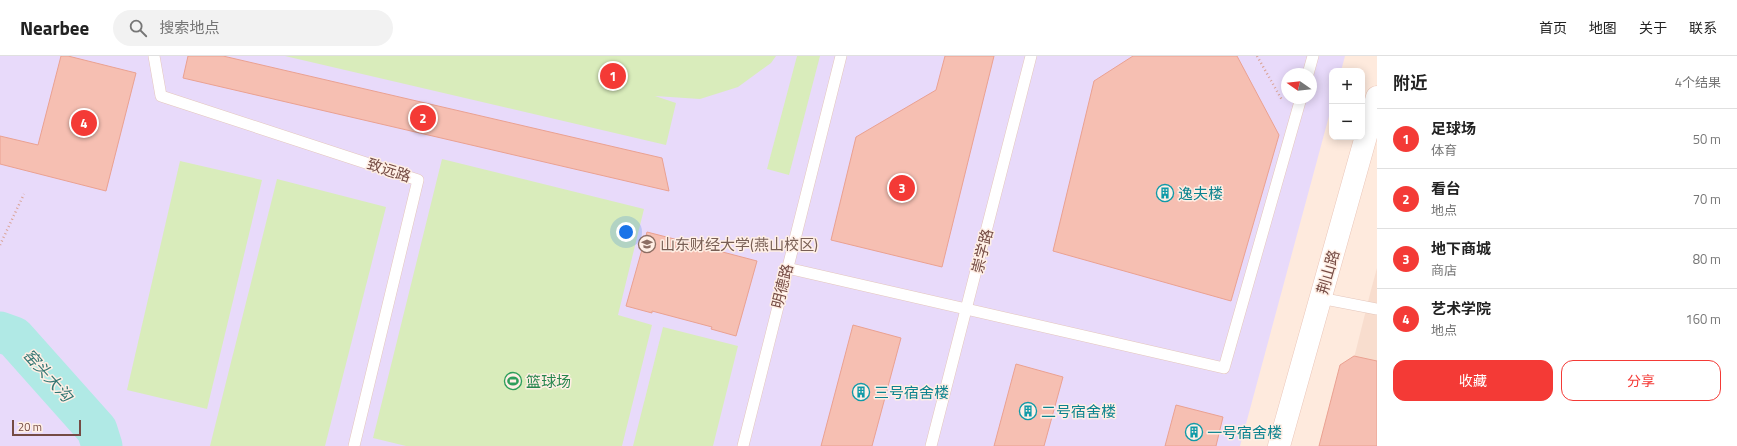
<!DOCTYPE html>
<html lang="zh">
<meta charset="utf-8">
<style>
:root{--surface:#fff;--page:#f2f2f2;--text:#222;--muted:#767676;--line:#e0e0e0;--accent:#f43a36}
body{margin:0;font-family:"Titillium Web","Noto Sans SC",sans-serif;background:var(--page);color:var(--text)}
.controls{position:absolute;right:12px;top:12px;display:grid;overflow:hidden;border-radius:8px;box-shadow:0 2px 10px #0003}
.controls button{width:36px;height:36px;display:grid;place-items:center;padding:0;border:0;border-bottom:1px solid var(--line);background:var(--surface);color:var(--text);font:20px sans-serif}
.compass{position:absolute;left:1281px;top:12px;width:36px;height:36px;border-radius:50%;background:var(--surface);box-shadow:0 2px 10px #0003;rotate:284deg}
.scale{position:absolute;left:12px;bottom:10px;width:69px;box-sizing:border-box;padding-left:4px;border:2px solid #754b44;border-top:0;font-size:11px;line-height:14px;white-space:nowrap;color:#754b44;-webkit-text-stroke:3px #ffefe5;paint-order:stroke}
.you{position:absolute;left:626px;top:176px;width:14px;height:14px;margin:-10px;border:3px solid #fff;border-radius:50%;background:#1a73e8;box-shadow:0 0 0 6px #1a73e833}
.badge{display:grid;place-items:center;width:26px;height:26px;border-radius:50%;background:var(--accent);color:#fff;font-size:13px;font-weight:700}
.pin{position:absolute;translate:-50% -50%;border:2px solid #fff;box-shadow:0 1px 4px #0006}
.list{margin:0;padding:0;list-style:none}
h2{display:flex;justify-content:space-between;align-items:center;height:52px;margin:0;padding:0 16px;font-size:17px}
h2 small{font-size:13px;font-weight:400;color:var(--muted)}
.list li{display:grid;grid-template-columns:26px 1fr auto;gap:12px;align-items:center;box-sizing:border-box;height:60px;padding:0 16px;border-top:1px solid var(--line)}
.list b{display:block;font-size:15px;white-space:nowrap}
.list p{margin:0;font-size:13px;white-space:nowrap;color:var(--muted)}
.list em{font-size:13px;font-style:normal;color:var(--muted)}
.actions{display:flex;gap:8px;padding:12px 16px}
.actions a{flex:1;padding:9px 0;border:1px solid var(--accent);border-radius:12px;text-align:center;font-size:14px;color:var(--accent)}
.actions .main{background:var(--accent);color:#fff}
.icon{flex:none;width:22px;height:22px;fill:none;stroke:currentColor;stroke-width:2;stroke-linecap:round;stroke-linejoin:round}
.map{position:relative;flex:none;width:1377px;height:390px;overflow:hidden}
header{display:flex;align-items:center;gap:24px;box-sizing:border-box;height:56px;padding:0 20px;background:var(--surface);border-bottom:1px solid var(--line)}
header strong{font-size:19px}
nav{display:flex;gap:22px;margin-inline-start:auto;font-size:14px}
.search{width:280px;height:36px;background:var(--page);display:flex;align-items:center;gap:10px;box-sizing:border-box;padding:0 14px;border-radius:22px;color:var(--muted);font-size:15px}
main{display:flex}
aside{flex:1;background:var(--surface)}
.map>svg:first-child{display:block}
.residential{fill:#f8ddce}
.education{fill:#e8dafa;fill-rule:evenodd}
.green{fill:#d9ecbb}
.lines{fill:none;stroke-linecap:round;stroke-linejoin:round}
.river{stroke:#b0e9e5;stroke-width:41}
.building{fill:#f6bfb2;stroke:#eaa191}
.service-casing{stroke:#e4c6bc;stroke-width:12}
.secondary-casing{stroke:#eac5b8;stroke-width:23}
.path{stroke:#daa396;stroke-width:2.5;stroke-dasharray:1 3;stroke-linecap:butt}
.service{stroke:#fff;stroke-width:11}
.secondary{stroke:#fff;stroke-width:22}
.labels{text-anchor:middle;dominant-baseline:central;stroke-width:3;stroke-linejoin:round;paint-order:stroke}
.street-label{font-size:15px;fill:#754b44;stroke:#ffefe5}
.culture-label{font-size:15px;fill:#0d838f;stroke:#ffefe5;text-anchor:start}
.education-label{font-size:15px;fill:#785e54;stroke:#ffefe5;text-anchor:start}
.leisure-label{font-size:15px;fill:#27864d;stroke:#ffefe5;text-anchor:start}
.water-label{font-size:16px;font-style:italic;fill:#347673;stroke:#ffefe5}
</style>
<header>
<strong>Nearbee</strong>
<div class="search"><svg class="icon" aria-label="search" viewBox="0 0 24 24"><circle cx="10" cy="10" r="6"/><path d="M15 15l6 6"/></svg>搜索地点</div>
<nav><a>首页</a><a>地图</a><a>关于</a><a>联系</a></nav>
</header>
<main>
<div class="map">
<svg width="1377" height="390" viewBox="0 0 1377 390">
<rect width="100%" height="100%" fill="#feeadd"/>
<!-- residential -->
<polygon class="residential" points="1377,212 1377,390 1332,390 1371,234"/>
<!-- education -->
<path class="education" d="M0 0H1345L1341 15H1332V49L1240 390H0ZM1287 18H1311V42H1287Z"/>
<!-- green -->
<g class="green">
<polygon points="285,0 776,0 771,7 738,31 700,43 655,40 676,47 666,89"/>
<polygon points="797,0 820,0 789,119 767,113"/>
<polygon points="442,103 644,153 618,259 652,269 622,390 406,390 373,382"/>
<polygon points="180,105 262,124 207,353 127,334"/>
<polygon points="277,123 386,151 325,390 210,390"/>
<polygon points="663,271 738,290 713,390 633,390"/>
</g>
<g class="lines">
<!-- river -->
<polyline class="river" points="0,276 14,281 97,374 102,390"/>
</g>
<!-- building -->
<g class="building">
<polygon points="61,0 68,0 136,17 106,135 0,108 0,80 38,89"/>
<polygon points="188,0 223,0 662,102 669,135 183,22"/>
<polygon points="945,0 994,0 942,211 831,184 856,81 936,34"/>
<polygon points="1133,0 1237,0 1279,79 1231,245 1053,195 1094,25"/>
<polygon points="647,176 690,187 691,185 716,192 715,194 757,205 736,280 711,273 712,271 652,255 652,257 626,250"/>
<polygon points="853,269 901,282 872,390 821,390"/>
<polygon points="1354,300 1377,305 1377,390 1319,390 1340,309"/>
<polygon points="1016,308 1063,321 1044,390 994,390"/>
<polygon points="1176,349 1223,361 1216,390 1165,390"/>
</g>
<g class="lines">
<!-- service casing -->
<g class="service-casing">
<g id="service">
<polyline points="154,0 161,40 418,124 354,390"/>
<polyline points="1308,18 1313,0"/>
<polyline points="787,212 1224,312 1301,42"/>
<polyline points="1320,242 1377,253"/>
<polyline points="743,390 841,0"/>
<polyline points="931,390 1031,0"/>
</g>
</g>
<!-- secondary casing -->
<g class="secondary-casing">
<polyline id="secondary" points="1279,390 1377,41"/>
</g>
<!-- path -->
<g class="path">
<polyline points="1257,0 1282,44"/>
<polyline points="0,189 24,138"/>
</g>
<!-- service -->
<use href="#service" class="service"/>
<!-- secondary -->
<use href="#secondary" class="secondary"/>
</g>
<!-- icons -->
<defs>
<g id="building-ring" transform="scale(0.9)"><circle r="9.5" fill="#ffefe5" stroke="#0f9aa8" stroke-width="1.5"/><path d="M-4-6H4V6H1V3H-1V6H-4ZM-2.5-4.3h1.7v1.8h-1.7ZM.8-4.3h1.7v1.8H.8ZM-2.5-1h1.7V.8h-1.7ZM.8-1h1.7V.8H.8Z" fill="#0f9aa8"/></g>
<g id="university-ring" transform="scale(0.9)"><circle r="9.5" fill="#ffefe5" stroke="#8d6e63" stroke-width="1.5"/><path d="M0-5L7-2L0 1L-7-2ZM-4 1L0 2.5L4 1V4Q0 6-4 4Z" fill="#8d6e63"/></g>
<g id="stadium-ring" transform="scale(0.9)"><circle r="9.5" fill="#ffefe5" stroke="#2e9e5b" stroke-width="1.5"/><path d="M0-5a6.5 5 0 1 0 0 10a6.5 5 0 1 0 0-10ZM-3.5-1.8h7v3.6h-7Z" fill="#2e9e5b"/></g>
</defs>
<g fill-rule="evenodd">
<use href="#building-ring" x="1165" y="137"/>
<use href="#university-ring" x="647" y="188"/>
<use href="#stadium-ring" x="513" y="325"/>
<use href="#building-ring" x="861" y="336"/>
<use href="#building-ring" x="1028" y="355"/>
<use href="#building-ring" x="1194" y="376"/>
</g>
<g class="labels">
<!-- street labels -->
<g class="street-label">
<text transform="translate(389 114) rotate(18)">致远路</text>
<text transform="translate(982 195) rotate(-76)">崇学路</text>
<text transform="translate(1328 216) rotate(-74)">荆山路</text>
<text transform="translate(782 230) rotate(-76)">明德路</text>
</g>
<!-- culture labels -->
<g class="culture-label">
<text x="1178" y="137">逸夫楼</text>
<text x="874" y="336">三号宿舍楼</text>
<text x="1041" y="355">二号宿舍楼</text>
<text x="1207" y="376">一号宿舍楼</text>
</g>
<!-- education labels -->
<g class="education-label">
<text x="660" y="188">山东财经大学(燕山校区)</text>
</g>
<!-- leisure labels -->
<g class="leisure-label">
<text x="526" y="325">篮球场</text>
</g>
<!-- water labels -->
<g class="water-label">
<text transform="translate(48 319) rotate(48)">窑头大沟</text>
</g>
</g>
</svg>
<div class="controls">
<button>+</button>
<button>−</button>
</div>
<svg class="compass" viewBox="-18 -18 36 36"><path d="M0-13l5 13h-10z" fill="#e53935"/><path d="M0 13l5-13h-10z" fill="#767676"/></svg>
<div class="scale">20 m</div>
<div class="you"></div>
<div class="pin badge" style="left:613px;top:20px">1</div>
<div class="pin badge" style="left:423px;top:62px">2</div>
<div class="pin badge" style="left:902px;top:132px">3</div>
<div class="pin badge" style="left:84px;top:67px">4</div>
</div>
<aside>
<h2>附近<small>4个结果</small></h2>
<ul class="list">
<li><span class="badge">1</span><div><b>足球场</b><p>体育</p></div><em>50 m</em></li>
<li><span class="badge">2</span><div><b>看台</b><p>地点</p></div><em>70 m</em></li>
<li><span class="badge">3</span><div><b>地下商城</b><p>商店</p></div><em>80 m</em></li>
<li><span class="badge">4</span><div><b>艺术学院</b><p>地点</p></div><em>160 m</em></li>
</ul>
<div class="actions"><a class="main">收藏</a><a>分享</a></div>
</aside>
</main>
